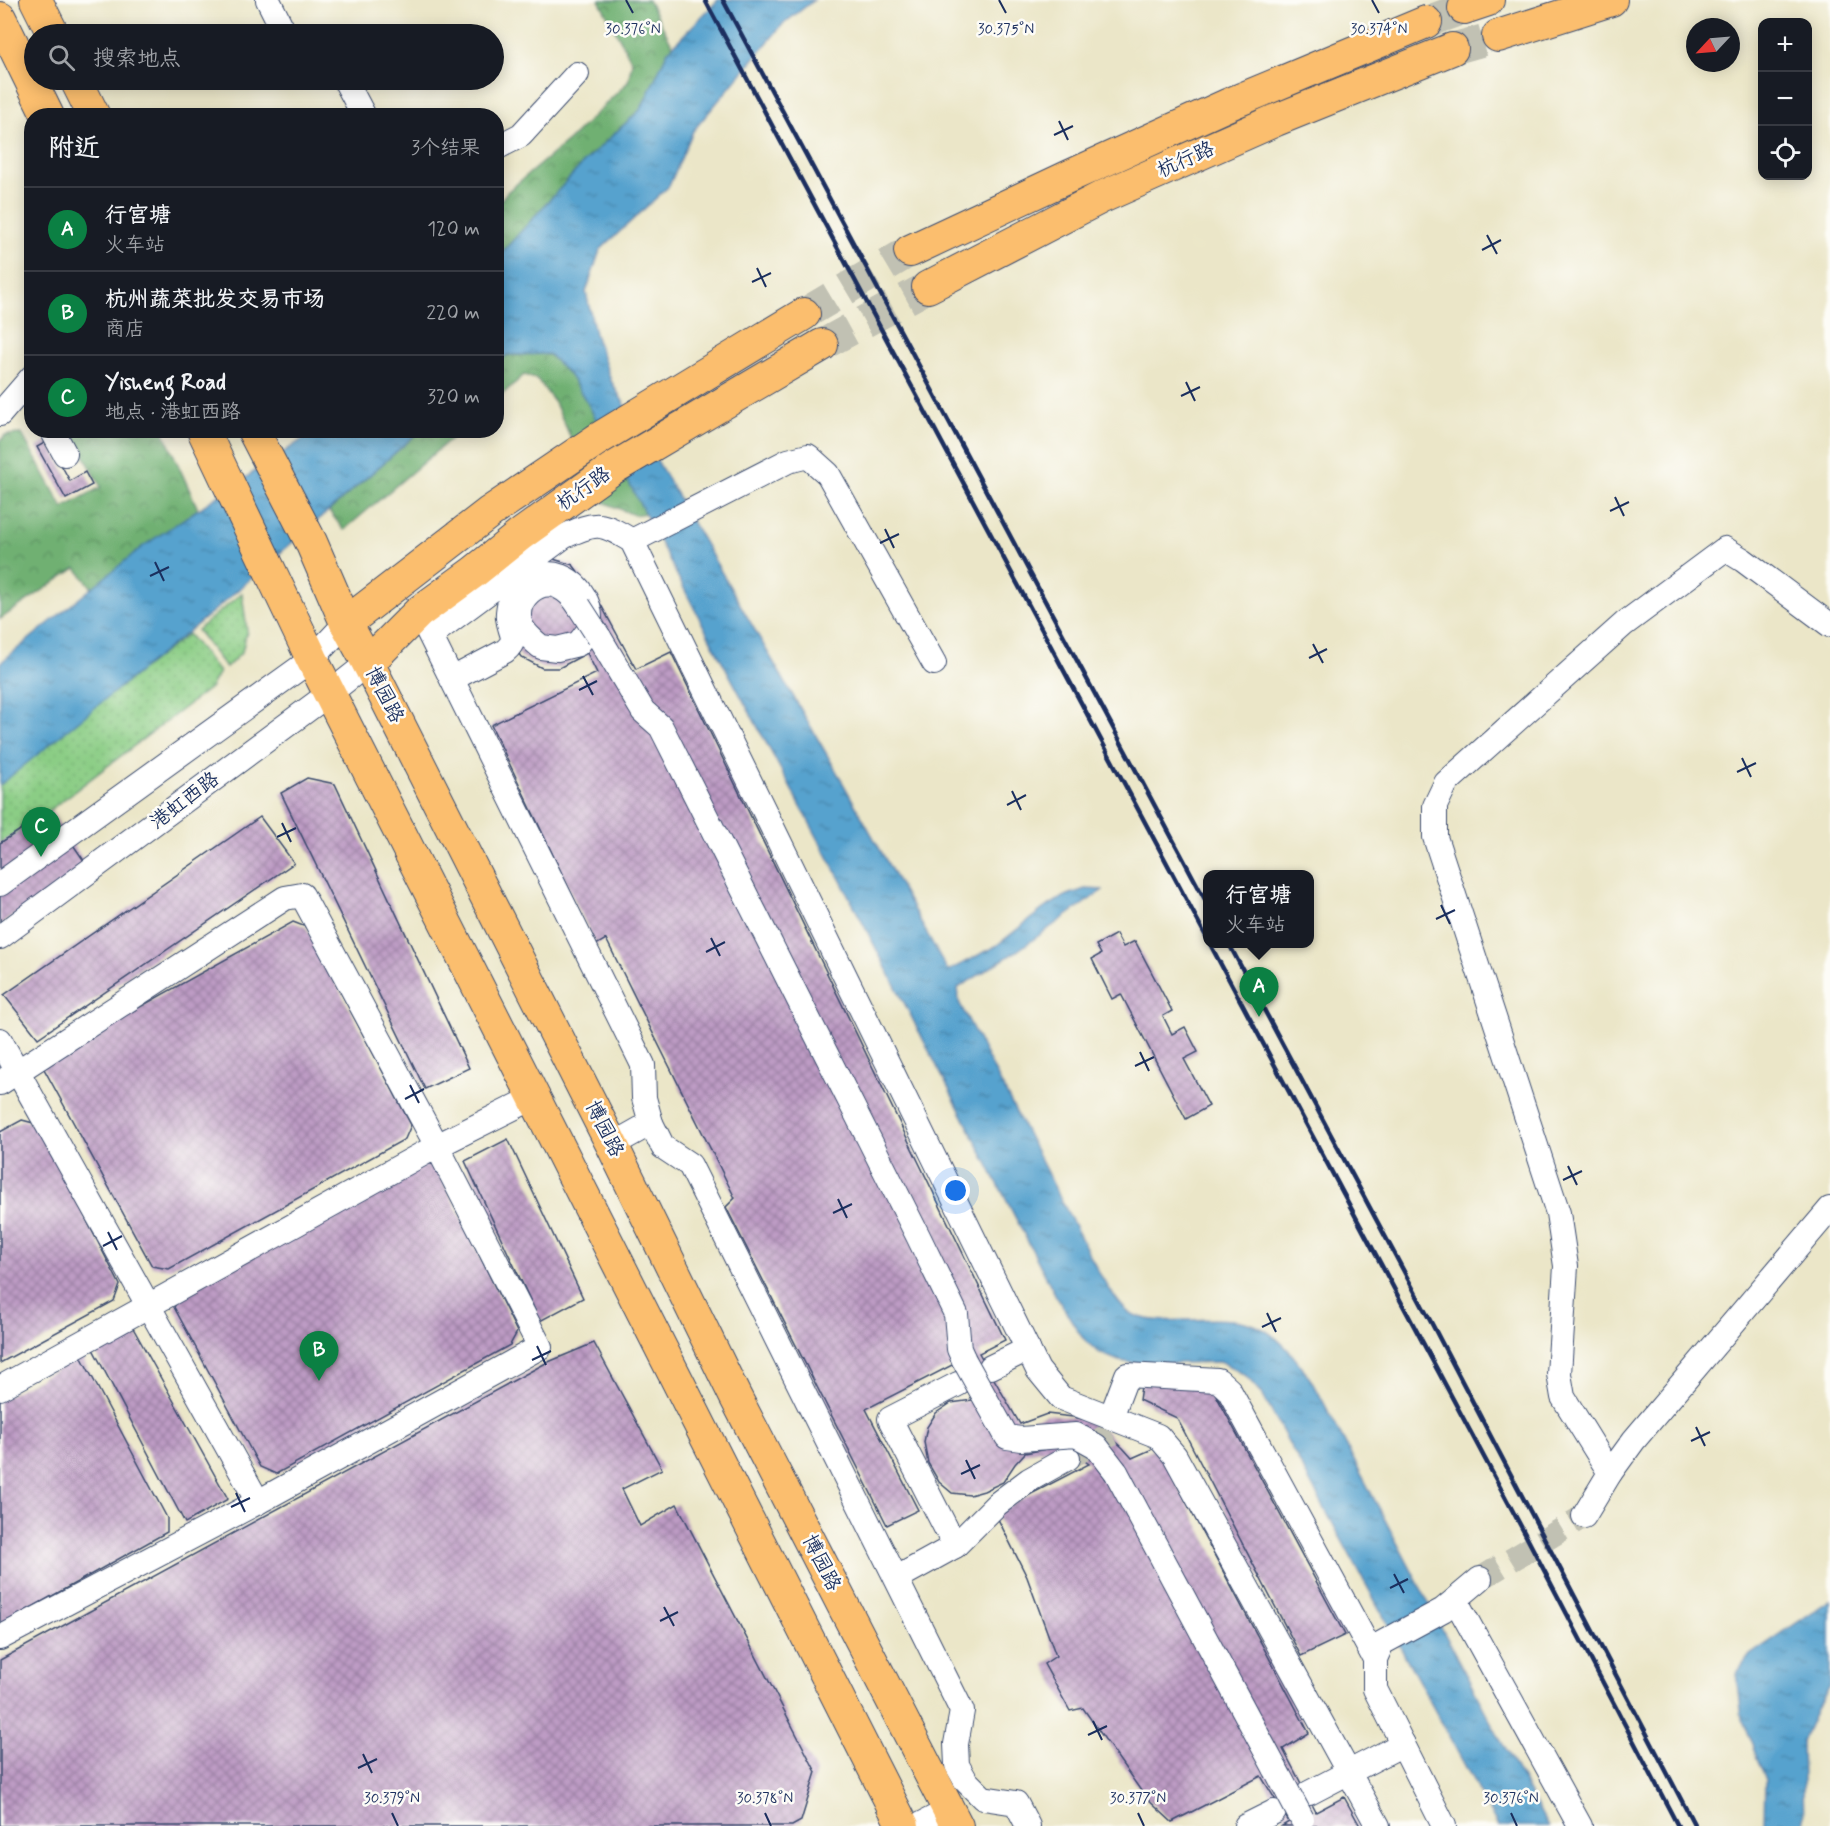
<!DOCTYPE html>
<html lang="zh">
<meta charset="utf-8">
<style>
:root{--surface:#171b24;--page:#20242c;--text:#f1f3f6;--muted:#9ea1a6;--line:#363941;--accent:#0b8043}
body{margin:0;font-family:Mynerve,"LXGW WenKai TC",sans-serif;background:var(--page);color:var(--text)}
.controls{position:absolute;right:18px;top:18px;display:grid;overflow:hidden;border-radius:12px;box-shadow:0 3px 15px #0003}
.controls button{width:54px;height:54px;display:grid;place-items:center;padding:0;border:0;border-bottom:2px solid var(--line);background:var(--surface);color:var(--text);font:30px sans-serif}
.compass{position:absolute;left:1686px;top:18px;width:54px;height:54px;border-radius:50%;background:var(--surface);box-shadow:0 3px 15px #0003;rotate:244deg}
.you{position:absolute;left:956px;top:1191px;width:21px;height:21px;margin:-15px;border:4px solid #fff;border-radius:50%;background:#1a73e8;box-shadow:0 0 0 9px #1a73e833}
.badge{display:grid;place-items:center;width:39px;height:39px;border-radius:50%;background:var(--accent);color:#fff;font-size:20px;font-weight:700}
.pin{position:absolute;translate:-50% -50px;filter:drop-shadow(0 2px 3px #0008)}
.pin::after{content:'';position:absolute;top:32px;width:21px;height:18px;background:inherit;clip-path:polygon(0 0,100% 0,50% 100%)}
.popup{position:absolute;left:1203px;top:870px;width:111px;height:78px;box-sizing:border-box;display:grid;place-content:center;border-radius:12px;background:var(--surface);filter:drop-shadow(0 2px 4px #0005);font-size:20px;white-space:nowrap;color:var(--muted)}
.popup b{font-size:22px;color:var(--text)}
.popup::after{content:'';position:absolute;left:50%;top:100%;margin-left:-12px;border:12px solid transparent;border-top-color:var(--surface)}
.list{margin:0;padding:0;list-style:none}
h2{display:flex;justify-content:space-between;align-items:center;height:78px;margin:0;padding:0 24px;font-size:26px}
h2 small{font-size:20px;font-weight:400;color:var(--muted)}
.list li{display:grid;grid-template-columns:39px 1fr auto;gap:18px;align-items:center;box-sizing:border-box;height:84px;padding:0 24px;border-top:2px solid var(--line)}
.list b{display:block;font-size:22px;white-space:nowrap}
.list p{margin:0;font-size:20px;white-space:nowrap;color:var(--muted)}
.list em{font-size:20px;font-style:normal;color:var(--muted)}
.icon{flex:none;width:33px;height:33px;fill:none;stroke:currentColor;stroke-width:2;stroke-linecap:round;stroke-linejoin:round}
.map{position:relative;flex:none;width:1830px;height:1826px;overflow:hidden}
.search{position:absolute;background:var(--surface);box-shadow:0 3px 15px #0003;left:24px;top:24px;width:480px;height:66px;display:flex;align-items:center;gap:15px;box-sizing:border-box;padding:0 21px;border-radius:33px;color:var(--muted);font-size:22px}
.panel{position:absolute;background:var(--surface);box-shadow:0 3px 15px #0003;left:24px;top:108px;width:480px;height:330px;border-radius:24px}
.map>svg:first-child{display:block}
.grass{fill:url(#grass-dots);stroke:#537e72;stroke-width:1.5}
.forest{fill:url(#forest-crowns);stroke:#467068;stroke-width:1.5}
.water{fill:url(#water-ripples);stroke:#386896;stroke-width:1.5}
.building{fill:url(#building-cross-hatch)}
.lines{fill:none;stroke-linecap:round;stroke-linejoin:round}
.minor-tunnel{stroke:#c1c1b3;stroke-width:24;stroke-dasharray:24 12;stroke-linecap:butt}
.major-tunnel{stroke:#c1c1b3;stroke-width:32;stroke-dasharray:32 16;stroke-linecap:butt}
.minor-casing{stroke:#3a4a6e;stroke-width:26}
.major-casing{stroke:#3a4a6e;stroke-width:34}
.minor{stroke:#fff;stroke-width:24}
.major{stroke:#fbbe6e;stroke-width:32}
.rail{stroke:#1b2f5e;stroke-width:4.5}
.minor-bridge-casing{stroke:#3a4a6e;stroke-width:26;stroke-linecap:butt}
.minor-bridge{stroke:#fff;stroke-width:24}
.ticks{fill:none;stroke:#1b2f5e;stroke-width:2}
.labels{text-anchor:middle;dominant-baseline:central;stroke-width:5;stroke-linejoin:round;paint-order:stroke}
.street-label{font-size:20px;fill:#1b2f5e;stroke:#fdfcf7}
.ticks-label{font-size:15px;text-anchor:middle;fill:#1b2f5e;stroke:#fdfcf7;stroke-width:5;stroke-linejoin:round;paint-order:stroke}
</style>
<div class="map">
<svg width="1830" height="1826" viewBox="0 0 1830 1826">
<defs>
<pattern id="grass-dots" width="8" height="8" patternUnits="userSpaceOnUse" patternTransform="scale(1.5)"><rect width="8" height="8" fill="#8bcd85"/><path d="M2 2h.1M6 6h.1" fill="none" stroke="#77b075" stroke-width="1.8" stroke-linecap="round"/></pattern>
<pattern id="forest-crowns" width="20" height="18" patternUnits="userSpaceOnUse" patternTransform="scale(1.5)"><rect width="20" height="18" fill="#70b072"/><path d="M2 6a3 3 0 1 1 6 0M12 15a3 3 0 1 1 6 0" fill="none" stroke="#5b9061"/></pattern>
<pattern id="water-ripples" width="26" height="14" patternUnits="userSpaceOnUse" patternTransform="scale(1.5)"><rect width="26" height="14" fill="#56a2ce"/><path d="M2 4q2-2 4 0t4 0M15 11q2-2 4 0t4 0" fill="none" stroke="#4684aa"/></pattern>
<pattern id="building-cross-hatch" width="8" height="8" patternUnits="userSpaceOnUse" patternTransform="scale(1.5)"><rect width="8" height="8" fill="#bd9bc4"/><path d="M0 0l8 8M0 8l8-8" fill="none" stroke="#997fa2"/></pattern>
</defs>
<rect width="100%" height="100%" fill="#fdfcf7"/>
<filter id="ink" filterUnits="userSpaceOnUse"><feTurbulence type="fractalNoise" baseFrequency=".0167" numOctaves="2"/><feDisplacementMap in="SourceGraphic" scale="12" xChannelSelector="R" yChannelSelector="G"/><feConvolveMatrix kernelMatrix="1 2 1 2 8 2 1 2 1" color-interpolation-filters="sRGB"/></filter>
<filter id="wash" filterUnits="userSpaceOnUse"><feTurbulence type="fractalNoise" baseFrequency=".008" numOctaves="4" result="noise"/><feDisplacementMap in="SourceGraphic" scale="24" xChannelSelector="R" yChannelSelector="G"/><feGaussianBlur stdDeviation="1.35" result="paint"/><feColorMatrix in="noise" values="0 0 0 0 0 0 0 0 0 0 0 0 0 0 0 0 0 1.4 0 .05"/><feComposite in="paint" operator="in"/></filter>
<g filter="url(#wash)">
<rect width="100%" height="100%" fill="#ebe6c8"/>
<!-- grass -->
<g class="grass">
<polygon points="242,593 247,631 242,652 226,668 197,630"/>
<polygon points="188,634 219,672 210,688 0,848 0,780"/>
</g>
<!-- forest -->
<g class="forest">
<polygon points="599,0 648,0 673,46 668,51 641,109 584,162 497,258 497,200 501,200 507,192 569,140 628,82 632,62"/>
<polygon points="549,354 571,377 587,402 646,513 634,515 589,496 581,460 555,403 537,379 524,375 497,399 496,364 507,355"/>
<polygon points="71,431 163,431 198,509 142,547 92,588 76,568 0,619 0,441 5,435 22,434 63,508 101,487"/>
<polygon points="420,431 460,431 344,530 329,511"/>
</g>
<!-- water -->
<g class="water">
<path d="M718 0H814L783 24 693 131 669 186 600 250 586 292 595 334 611 381 830 760 948 971 996 946 1043 909 1065 896 1085 889 1103 890 1017 951 958 988 959 1002 1099 1273C1106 1283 1120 1308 1130 1313 1147 1322 1166 1321 1185 1320 1204 1320 1226 1317 1245 1322 1278 1330 1297 1360 1315 1386L1495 1730 1548 1826H1498L1262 1394 1245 1375 1222 1362 1140 1364 1119 1361 1098 1352 1082 1337 1056 1296 840 879 717 652 587 402 571 377 549 354 507 355 497 364V258L584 162 641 109 668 51Z"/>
<polygon points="315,431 420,431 216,609 0,785 0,663 142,547"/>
<polygon points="1830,1600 1830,1686 1816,1710 1802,1742 1804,1826 1764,1826 1765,1779 1742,1719 1737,1673 1750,1655"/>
</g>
<g id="blocks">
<!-- building -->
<g class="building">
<polygon points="48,441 70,481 85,472 92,485 66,499 37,447"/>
<polygon points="550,558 573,565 595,594 636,669 671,652 1005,1340 979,1353 1020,1424 1047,1414 1073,1417 1095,1422 1123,1448 1132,1458 1157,1447 1309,1733 1283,1749 1316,1812 1344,1797 1360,1826 1282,1826 1289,1822 1261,1776 1172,1822 1146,1798 1083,1708 1070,1711 1044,1664 1056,1656 1027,1577 995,1513 1089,1464 1063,1446 1025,1453 1015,1464 1003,1482 984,1491 970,1495 952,1493 939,1482 928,1463 924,1442 927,1427 936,1413 951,1403 973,1400 954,1364 866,1409 918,1510 887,1525 726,1207 735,1198 606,939 596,945 491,725 597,673 587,653 559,668 542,668 521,657 500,625"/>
<polygon points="307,778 335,784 469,1068 425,1089 281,793"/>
<polygon points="50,811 91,871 0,924 0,843"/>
<polygon points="260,817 294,863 38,1038 4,995"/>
<polygon points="293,922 306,927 411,1125 405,1139 169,1269 152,1266 43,1067 52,1056"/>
<polygon points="1116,934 1123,947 1135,941 1172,1011 1163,1016 1172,1034 1185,1027 1198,1052 1184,1059 1209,1106 1186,1119 1121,994 1112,999 1092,959 1101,954 1096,945"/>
<polygon points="22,1120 37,1124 120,1285 114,1301 0,1363 0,1132"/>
<polygon points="508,1139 583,1298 540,1321 465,1161"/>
<polygon points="420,1161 435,1165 517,1332 510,1345 276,1474 260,1467 174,1307 185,1292"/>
<polygon points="133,1328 228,1499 185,1523 93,1349"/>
<polygon points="594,1343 662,1469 622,1489 640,1526 677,1504 816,1772 801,1821 792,1826 0,1826 0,1660 546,1363"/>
<polygon points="81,1356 167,1518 167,1532 0,1625 0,1400"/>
<polygon points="1142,1380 1211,1386 1345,1635 1301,1656 1177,1418 1139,1400"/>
</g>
</g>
</g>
<g filter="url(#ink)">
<use href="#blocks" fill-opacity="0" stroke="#3a4a6e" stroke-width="1.5"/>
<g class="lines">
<!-- minor-tunnel -->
<g class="minor-tunnel">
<polyline points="1068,1458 1112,1433"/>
<polyline points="1480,1579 1584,1516"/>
</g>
<!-- major-tunnel -->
<g class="major-tunnel">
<polyline points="1426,22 1464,8"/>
<polyline points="1452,49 1498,36"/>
<polyline points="804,314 910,251"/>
<polyline points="822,345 928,287"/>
</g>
<!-- minor casing -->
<g class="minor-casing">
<g id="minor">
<polyline points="268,0 285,34"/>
<polyline points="345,80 364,116"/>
<polyline points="496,148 521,135 577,74"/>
<polyline points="0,414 32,377"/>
<polyline points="52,430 65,454"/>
<polyline points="632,541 788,461 808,456 828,474 934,663"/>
<polyline points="423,621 643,1065 644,1098 651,1123 663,1147 690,1165 962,1711 956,1744 957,1765 966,1781 983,1798 1016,1803 1028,1826"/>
<path d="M431 635 563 537C597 521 601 522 632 541L1038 1370 1061 1398 1158 1436 1175 1456 1378 1826"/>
<polyline points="599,637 643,711 661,727 918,1236 956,1314 959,1349 964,1360"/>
<path d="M452 679 505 651C519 639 510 634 508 618 507 610 510 601 512 593 520 587 530 577 540 575 569 568 596 600 589 628 587 634 581 640 578 644L557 649 541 647C534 641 522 632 520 622 514 600 538 577 559 587 568 591 574 598 579 606"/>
<polyline points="0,884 312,659 346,623"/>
<polyline points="0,937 330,693 368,663"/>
<polyline points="0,1040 258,1502"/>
<polyline points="0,1083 285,898 302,895 437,1146 540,1347 258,1502 0,1638"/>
<polyline points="612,1145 651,1123"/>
<polyline points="991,1367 1028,1349"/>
<polyline points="0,1388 437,1146 533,1098"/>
<polyline points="1111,1417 1127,1375 1218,1380 1229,1390 1375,1659"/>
<polyline points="1116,1472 1276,1770"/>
<polyline points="1610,1473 1634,1440 1830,1209"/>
<polyline points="1584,1516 1610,1473 1563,1397 1559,1374 1566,1266 1558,1213 1435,837 1435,806 1446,783 1624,624 1725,549 1743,560 1830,625"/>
<polyline points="955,1546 890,1419 958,1384"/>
<polyline points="897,1578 955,1546 997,1504 1029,1480 1068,1458"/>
<polyline points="1456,1601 1580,1826"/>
<polyline points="1309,1793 1403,1744"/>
<polyline points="918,1826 949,1810"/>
<polyline points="1246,1826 1274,1812"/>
<polyline points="1444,1826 1375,1689 1375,1659 1382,1643 1443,1610 1480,1579"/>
</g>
</g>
<!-- major casing -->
<g class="major-casing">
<g id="major">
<polyline points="36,0 53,34"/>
<polyline points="1464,8 1488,0"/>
<polyline points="0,18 48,116"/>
<polyline points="1498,36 1611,0"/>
<polyline points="76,80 94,116"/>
<polyline points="910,251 1070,176 1227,105 1426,22"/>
<polyline points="928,287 1102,197 1276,120 1452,49"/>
<polyline points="203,430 312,659 903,1826"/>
<polyline points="253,430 311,542 346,623 368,663 612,1145 735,1396 957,1826"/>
<polyline points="346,623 490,512 598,439 804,314"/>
<polyline points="368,663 419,612 474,572 520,535 612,469 822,345"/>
</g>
</g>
<!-- minor -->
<use href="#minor" class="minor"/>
<!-- major -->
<use href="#major" class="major"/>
<!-- rail -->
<g class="rail">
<polyline points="705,0 1208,940"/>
<polyline points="723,0 1208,905"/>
<polyline points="1210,944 1524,1532 1678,1826"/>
<polyline points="1229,944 1432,1324 1695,1826"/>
</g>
<!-- minor-bridge casing -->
<g class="minor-bridge-casing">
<g id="minor-bridge">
<polyline points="579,606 599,637"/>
<polyline points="964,1360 1007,1437 1021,1439 1076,1435 1096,1446 1116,1472"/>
<polyline points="1276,1770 1302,1819"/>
</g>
</g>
<!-- minor-bridge -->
<use href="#minor-bridge" class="minor-bridge"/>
</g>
</g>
<!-- ticks -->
<path class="ticks" d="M626 0 633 13M999 0 1006 13M1372 0 1379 13M1059 121 1068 140M1054 135 1073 126M1487 235 1497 254M1482 250 1501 240M757 268 766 287M752 282 771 273M1186 382 1195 401M1181 396 1200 387M1615 497 1624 516M1610 511 1629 502M885 529 894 548M880 543 899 534M155 562 164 581M150 576 169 567M1313 644 1323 663M1309 658 1327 649M583 676 593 695M579 690 597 681M1742 758 1751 777M1737 772 1756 763M1012 791 1021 810M1007 805 1026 795M282 823 291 842M277 837 296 828M1441 905 1450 924M1436 919 1455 910M711 938 720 956M706 952 725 942M1140 1052 1149 1071M1135 1066 1154 1057M410 1085 419 1103M405 1099 424 1089M1568 1166 1577 1185M1563 1180 1582 1171M838 1199 847 1218M833 1213 852 1204M108 1232 117 1250M103 1246 122 1236M1267 1313 1276 1332M1262 1327 1281 1318M537 1346 546 1365M532 1360 551 1351M1696 1427 1705 1446M1691 1441 1710 1432M966 1460 975 1479M961 1474 980 1465M236 1493 245 1512M231 1507 250 1498M1394 1574 1404 1593M1390 1588 1408 1579M664 1607 674 1626M660 1621 678 1612M1093 1721 1102 1740M1088 1735 1107 1726M363 1754 372 1773M358 1768 377 1759M392 1813 398 1826M765 1813 771 1826M1138 1813 1144 1826M1511 1813 1517 1826"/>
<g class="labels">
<!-- street labels -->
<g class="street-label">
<text transform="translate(1186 160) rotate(-24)">杭行路</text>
<text transform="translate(584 489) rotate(-35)">杭行路</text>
<text transform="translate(384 695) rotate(63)">博园路</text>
<text transform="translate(185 801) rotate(-37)">港虹西路</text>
<text transform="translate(604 1129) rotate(63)">博园路</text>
<text transform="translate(821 1563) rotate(63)">博园路</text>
</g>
</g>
<g class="ticks-label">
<text x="633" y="34">30.376°N</text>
<text x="1379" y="34">30.374°N</text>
<text x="1006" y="34">30.375°N</text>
<text x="392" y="1803">30.379°N</text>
<text x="765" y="1803">30.378°N</text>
<text x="1138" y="1803">30.377°N</text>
<text x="1511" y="1803">30.376°N</text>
</g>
</svg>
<div class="controls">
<button>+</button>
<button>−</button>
<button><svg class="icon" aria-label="locate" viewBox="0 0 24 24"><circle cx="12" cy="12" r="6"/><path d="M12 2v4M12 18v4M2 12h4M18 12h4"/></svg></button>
</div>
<svg class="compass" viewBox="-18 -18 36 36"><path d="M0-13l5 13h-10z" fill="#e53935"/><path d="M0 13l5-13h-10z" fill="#9ea1a6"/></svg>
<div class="you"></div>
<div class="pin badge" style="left:1259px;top:1017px">A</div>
<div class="popup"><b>行宫塘</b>火车站</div>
<div class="pin badge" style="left:319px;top:1381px">B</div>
<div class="pin badge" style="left:41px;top:857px">C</div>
<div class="search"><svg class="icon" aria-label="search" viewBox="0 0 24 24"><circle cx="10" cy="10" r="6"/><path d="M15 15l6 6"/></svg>搜索地点</div>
<section class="panel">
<h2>附近<small>3个结果</small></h2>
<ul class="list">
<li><span class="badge">A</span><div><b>行宫塘</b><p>火车站</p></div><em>120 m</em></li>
<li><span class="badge">B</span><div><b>杭州蔬菜批发交易市场</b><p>商店</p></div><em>220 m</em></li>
<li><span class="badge">C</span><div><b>Yisheng Road</b><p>地点 · 港虹西路</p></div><em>320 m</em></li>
</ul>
</section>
</div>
